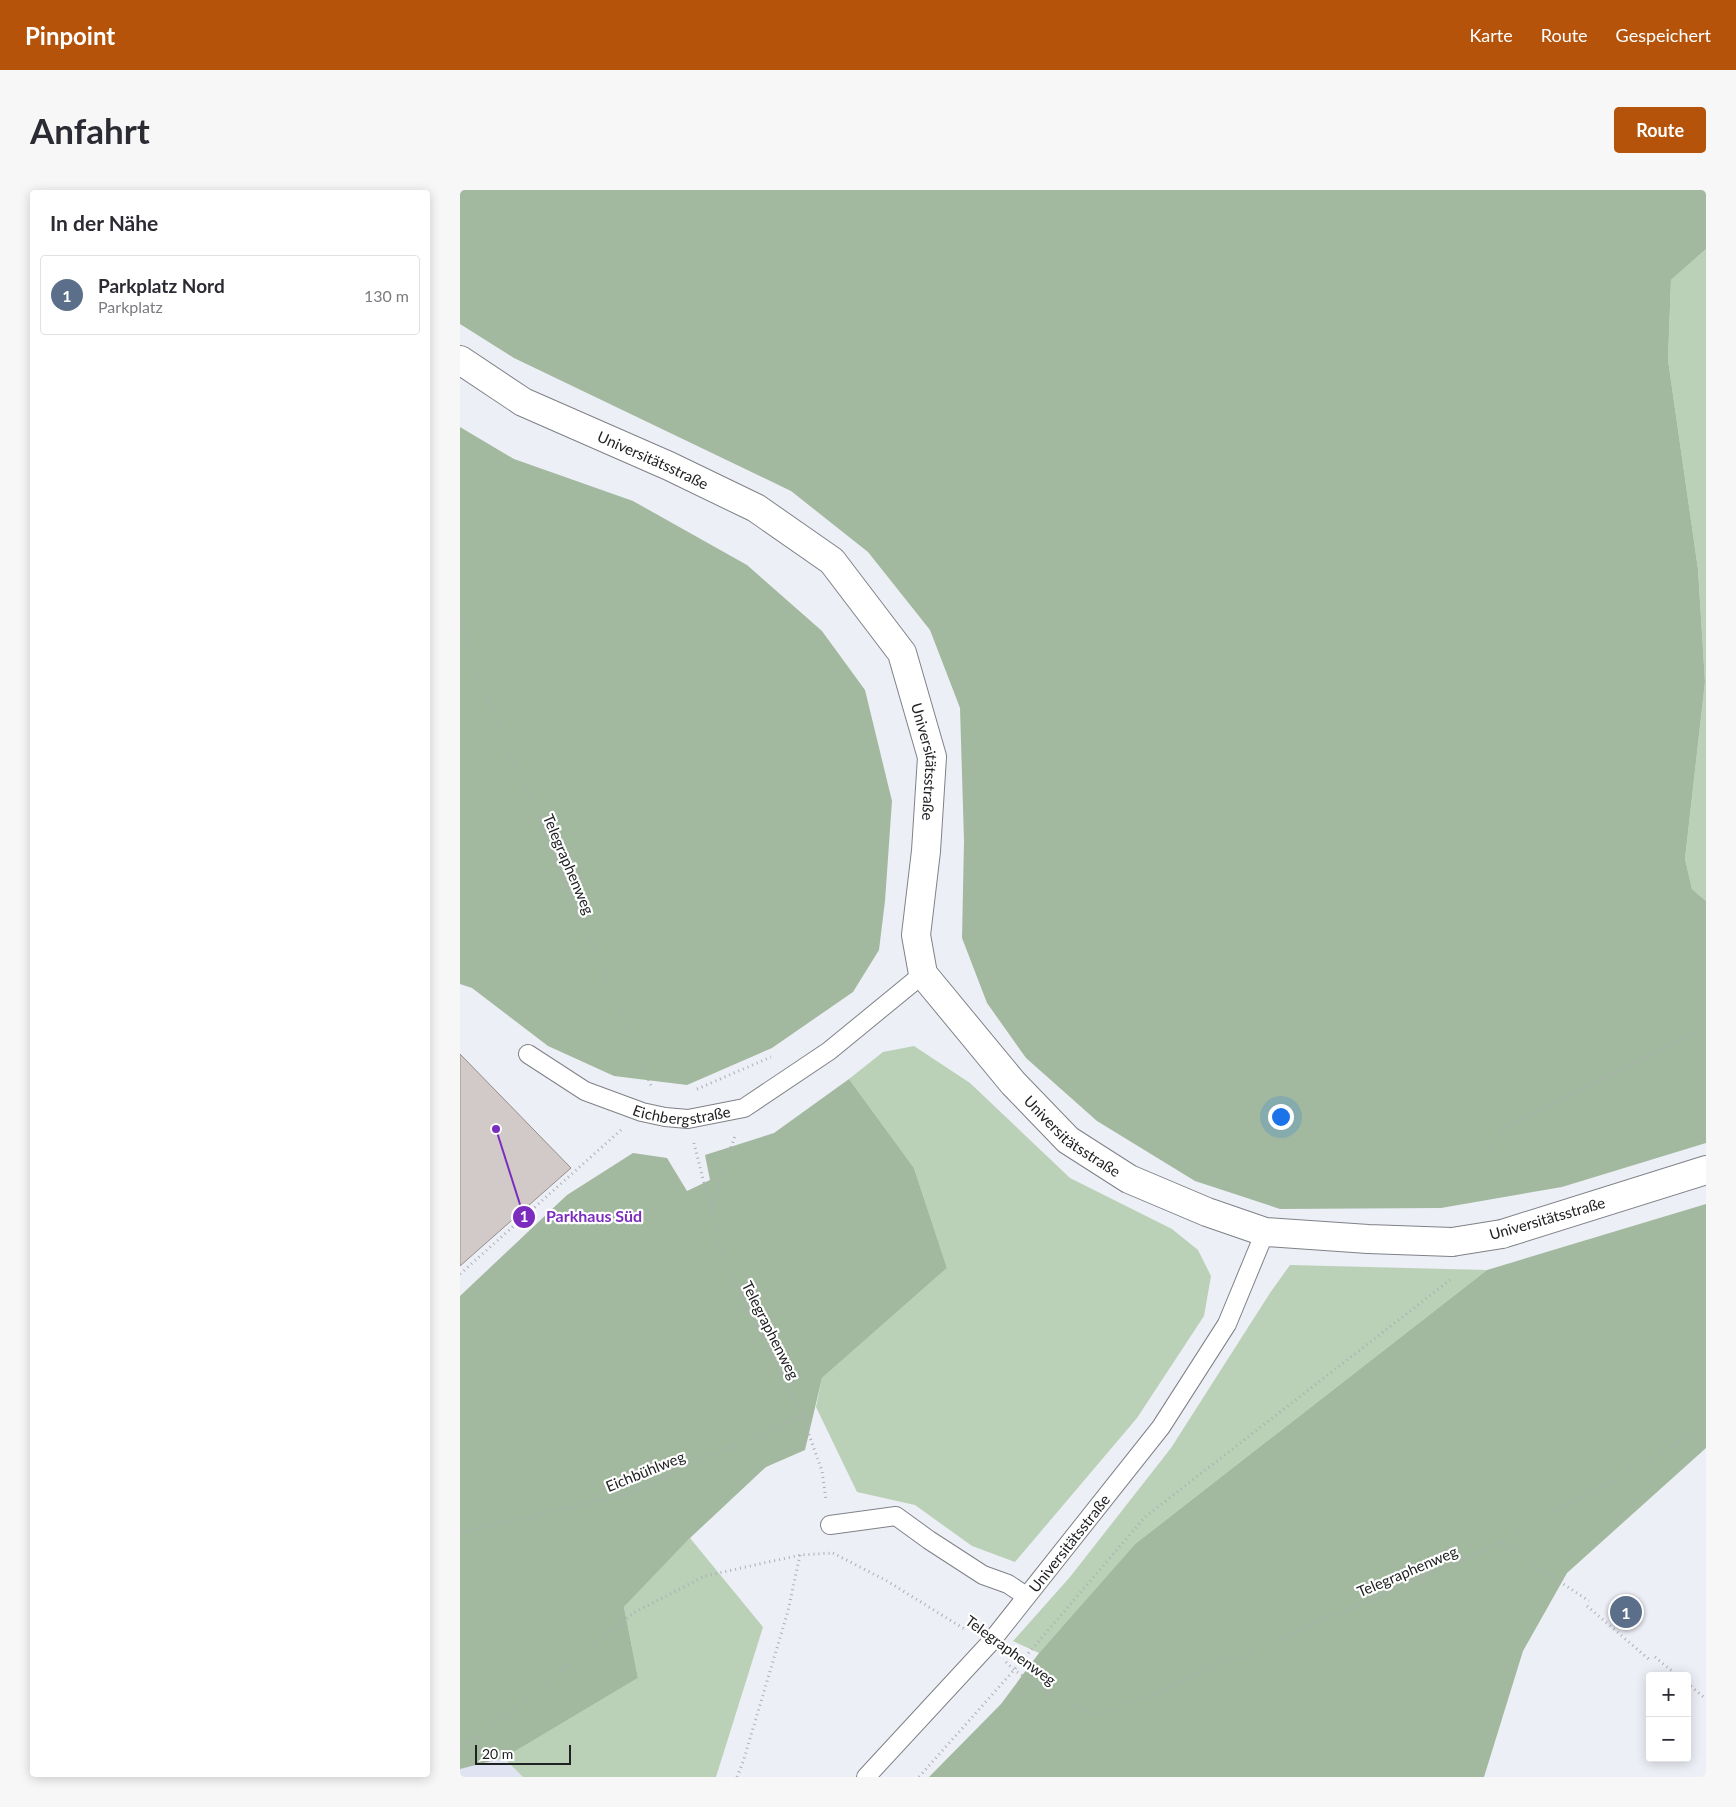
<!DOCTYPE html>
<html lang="de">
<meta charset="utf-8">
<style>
:root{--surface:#fff;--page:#f7f7f7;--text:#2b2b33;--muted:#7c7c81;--line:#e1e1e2;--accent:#b45309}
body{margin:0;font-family:Lato,sans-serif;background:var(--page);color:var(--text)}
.controls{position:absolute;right:15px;bottom:15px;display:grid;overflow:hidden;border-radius:5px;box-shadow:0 2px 12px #0003}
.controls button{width:45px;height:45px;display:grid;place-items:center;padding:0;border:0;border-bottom:1px solid var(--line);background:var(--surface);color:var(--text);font:25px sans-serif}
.scale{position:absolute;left:15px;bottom:12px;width:96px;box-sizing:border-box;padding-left:5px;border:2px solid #202123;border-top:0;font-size:14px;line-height:18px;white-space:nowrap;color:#202123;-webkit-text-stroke:4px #fff;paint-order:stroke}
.you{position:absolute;left:820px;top:926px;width:18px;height:18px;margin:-12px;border:4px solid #fff;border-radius:50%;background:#1a73e8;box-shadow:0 0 0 8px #1a73e833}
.badge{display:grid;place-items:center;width:32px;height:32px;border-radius:50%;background:var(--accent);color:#fff;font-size:16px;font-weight:700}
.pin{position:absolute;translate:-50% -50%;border:2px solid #fff;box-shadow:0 1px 5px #0006}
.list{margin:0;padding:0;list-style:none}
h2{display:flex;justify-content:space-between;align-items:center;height:65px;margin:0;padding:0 20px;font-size:21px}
h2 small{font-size:16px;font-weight:400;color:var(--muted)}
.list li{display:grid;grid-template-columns:32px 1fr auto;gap:15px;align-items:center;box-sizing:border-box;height:80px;margin:0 10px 10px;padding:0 10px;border:1px solid var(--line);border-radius:5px}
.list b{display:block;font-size:19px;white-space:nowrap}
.list p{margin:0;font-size:16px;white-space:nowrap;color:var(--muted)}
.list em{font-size:16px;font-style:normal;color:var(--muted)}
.map{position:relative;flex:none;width:1246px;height:1587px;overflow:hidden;border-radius:5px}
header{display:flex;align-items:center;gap:30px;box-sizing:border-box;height:70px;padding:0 25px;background:var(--accent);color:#fff}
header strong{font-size:24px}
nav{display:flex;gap:28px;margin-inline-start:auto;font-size:18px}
.intro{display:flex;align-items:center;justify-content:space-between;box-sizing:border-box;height:120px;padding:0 30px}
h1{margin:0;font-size:35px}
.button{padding:12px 22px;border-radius:5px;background:var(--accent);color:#fff;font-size:18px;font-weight:700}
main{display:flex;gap:30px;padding:0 30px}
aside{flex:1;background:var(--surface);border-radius:5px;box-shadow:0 2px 12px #0003}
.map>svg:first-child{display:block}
.built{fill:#e0e3f1}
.green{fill:#bad0b7}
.forest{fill:#a2b99f}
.building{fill:#d2cac8;stroke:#938c8a}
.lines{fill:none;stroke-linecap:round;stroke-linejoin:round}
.lane-casing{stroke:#7f8187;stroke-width:20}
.street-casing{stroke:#7f8187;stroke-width:30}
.path{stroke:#adafb4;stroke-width:3;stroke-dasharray:1 4;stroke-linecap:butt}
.lane{stroke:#fff;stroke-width:18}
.street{stroke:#fff;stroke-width:28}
.street-bridge-casing{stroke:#7f8187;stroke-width:30;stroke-linecap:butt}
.street-bridge{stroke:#fff;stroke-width:28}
.labels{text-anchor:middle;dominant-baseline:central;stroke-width:4.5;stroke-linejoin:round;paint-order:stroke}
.street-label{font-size:15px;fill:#202123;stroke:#fff}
.leader{fill:none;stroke:#7b2cbf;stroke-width:2}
.callout-dot{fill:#7b2cbf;stroke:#fff;stroke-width:2}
.mark-label{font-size:15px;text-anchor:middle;font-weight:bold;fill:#fff}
.callout-label{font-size:16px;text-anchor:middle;font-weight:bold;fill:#7b2cbf;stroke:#fff;stroke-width:4.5;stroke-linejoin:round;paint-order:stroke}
</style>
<header>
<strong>Pinpoint</strong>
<nav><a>Karte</a><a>Route</a><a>Gespeichert</a></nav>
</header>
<div class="intro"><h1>Anfahrt</h1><a class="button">Route</a></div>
<main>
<aside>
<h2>In der Nähe<small></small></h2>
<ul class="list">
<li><span class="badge" style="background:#5c6f8a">1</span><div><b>Parkplatz Nord</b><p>Parkplatz</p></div><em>130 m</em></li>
</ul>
</aside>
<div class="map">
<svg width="1246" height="1587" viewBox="0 0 1246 1587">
<rect width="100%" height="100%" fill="#edeff6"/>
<!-- built -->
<polygon class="built" points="44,1568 63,1587 0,1587 0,1579"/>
<!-- green -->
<g class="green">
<polygon points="1246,59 1246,711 1232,699 1225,669 1245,492 1238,379 1208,170 1211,90"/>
<polygon points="454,856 510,893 610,988 712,1039 738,1060 751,1086 744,1126 677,1228 555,1372 512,1356 455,1315 397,1302 356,1217 362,1188 487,1078 454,978 389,889 423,862"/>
<polygon points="830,1075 1027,1080 675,1354 579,1463 553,1451 610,1387 711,1258 810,1103"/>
<polygon points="230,1348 303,1437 256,1587 63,1587 44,1568 178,1488 164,1417"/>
</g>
<!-- forest -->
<g class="forest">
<polygon points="0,0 1246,0 1246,59 1211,90 1208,170 1238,379 1245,492 1225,669 1232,699 1246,711 1246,953 1102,997 981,1018 820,1019 735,991 637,931 566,868 527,813 502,748 504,651 500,518 470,440 408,362 331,301 54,168 0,134"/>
<polygon points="0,237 54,269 173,311 287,375 362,441 405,500 432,611 425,711 419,760 393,802 312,858 227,895 154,886 88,856 12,798 0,794"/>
<polygon points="389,889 454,978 487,1078 362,1188 345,1260 306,1277 230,1348 164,1417 178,1488 44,1568 0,1579 0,1106 107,1005 173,963 207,968 227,1001 250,990 245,965 314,943"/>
<polygon points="1246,1014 1246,1258 1107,1383 1063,1461 1024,1587 469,1587 541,1514 579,1463 675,1354 1027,1080"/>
</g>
<!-- building -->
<polygon class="building" points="0,864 111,978 0,1076"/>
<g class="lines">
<!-- lane casing -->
<g class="lane-casing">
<g id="lane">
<path id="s1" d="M68 864 125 901 182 922 205 927 228 929 284 918 369 861 463 784"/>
<polyline points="370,1335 436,1326 469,1350 523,1385 548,1394 566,1406"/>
<path id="s2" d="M406 1587 529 1454 701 1237 767 1134 805 1042"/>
</g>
</g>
<!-- street casing -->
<g class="street-casing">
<g id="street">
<path id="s3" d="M0 170 63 212 209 276 296 318 372 371 442 463 472 567 466 661 456 745 463 784 553 893 608 950 669 989 747 1022 805 1042 908 1049 992 1052"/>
<polyline points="1042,1044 1246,980"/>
</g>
</g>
<!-- path -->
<g class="path">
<polyline points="0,427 16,481 192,898"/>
<polyline points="237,899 311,867"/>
<polyline points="234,953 263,1069 342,1225 362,1281 366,1310"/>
<polyline points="1009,995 1046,938 1229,845 1246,831"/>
<polyline points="250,1019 275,946"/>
<polyline points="0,1084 161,940"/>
<polyline points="0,1343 163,1305 342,1225"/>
<polyline points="1041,1353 1129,1411"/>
<polyline points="373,1363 427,1391 506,1440"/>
<polyline points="1127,1416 1191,1471"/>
<polyline points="1195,1467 1218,1486"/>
<polyline points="546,1472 554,1480 611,1517 645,1524 1041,1353 1246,1237"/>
<polyline points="1227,1493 1246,1509"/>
<polyline points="0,1555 17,1548 175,1422 245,1386 340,1365 373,1363"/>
<polyline points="277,1587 283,1572 328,1421 340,1365"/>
<polyline points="459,1587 554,1480 685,1327 990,1090"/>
</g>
<!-- lane -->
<use href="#lane" class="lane"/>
<!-- street -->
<use href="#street" class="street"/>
<!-- street-bridge casing -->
<g class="street-bridge-casing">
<polyline id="street-bridge" points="992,1052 1042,1044"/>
</g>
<!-- street-bridge -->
<use href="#street-bridge" class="street-bridge"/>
</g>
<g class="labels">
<!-- street labels -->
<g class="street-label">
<text stroke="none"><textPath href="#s3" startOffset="218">Universitätsstraße</textPath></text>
<text stroke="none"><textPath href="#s3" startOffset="652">Universitätsstraße</textPath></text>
<text transform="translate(109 674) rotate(67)">Telegraphenweg</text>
<text stroke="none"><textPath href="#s1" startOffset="169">Eichbergstraße</textPath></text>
<text stroke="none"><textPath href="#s3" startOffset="1088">Universitätsstraße</textPath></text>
<text transform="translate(1087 1028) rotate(-16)">Universitätsstraße</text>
<text transform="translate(311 1140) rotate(63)">Telegraphenweg</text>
<text transform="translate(185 1281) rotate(-22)">Eichbühlweg</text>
<text stroke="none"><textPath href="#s2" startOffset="310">Universitätsstraße</textPath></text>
<text transform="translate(947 1381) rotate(-23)">Telegraphenweg</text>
<text transform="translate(551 1460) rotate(36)">Telegraphenweg</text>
</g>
</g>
<!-- callouts -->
<path class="leader" d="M36 939L64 1027"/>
<g class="callout-dot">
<circle cx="36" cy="939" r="5"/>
<circle cx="64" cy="1027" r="12"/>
</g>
<g class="mark-label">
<text x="64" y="1032">1</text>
</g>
<g class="callout-label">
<text x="134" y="1032">Parkhaus Süd</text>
</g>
</svg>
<div class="controls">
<button>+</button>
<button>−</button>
</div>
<div class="scale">20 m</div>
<div class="you"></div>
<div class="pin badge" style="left:1166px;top:1422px;background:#5c6f8a">1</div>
</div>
</main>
